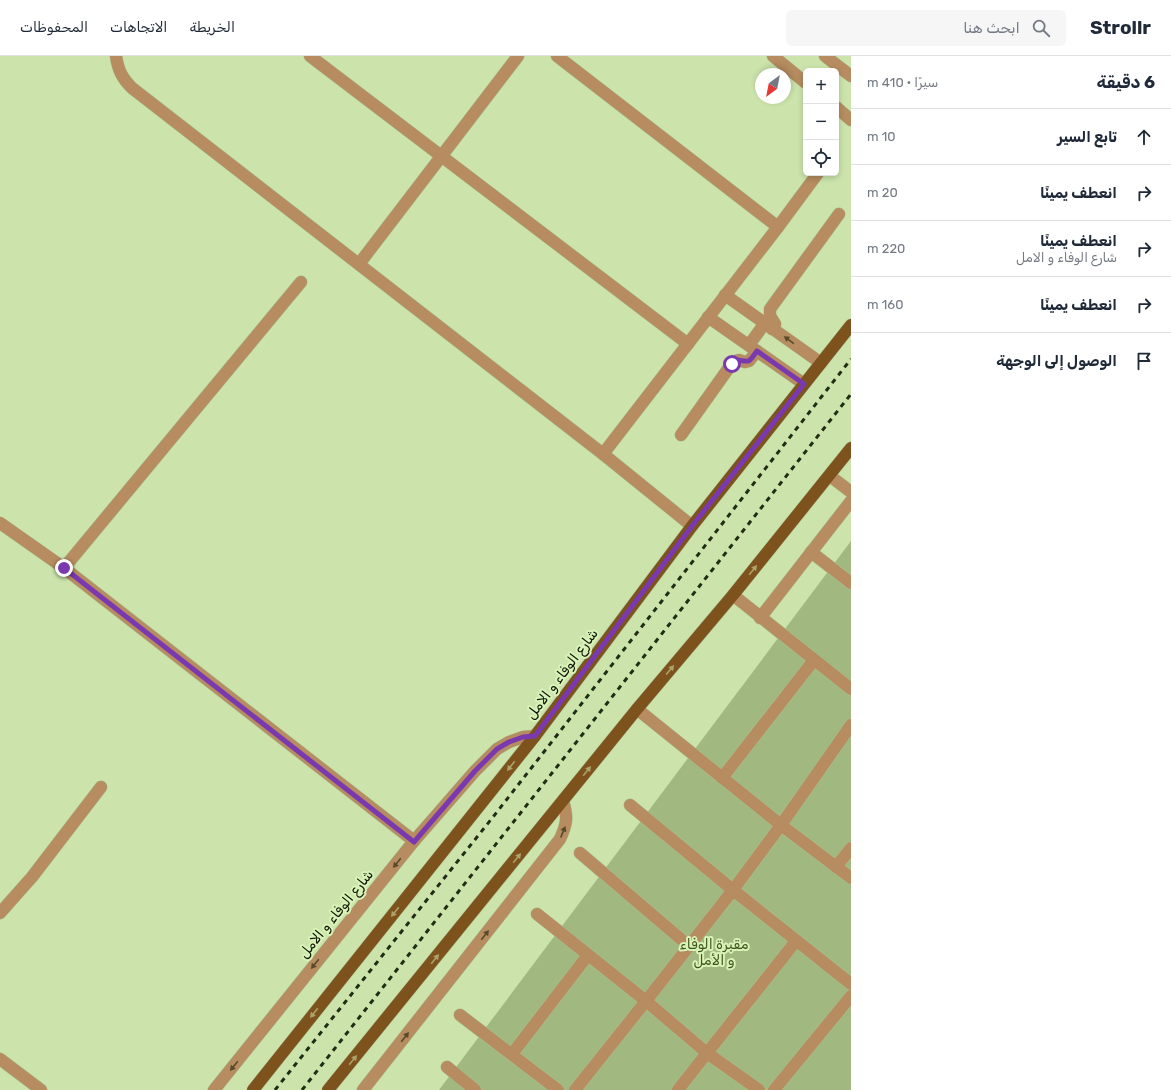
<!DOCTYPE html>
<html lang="ar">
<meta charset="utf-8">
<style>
:root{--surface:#fff;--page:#f6f6f7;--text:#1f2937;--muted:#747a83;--line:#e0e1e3}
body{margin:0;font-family:Rubik,Vazirmatn,sans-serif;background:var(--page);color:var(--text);direction:rtl}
.controls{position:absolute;right:12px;top:12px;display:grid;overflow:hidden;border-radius:6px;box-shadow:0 2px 6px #0003}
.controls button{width:36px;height:36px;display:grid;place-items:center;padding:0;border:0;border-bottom:1px solid var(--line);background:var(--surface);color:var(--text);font:20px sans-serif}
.compass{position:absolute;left:755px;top:12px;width:36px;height:36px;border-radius:50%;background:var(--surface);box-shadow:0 2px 6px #0003;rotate:212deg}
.stop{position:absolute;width:12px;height:12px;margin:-9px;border:3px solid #7a39ae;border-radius:50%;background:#fff}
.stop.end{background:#7a39ae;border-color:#fff;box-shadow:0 1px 4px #0008}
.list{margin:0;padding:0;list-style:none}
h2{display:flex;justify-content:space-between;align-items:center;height:52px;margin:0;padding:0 16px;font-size:17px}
h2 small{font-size:13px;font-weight:400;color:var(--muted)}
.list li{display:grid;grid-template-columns:26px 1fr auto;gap:12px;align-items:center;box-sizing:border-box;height:56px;padding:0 16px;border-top:1px solid var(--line)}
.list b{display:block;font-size:15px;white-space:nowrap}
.list p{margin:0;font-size:13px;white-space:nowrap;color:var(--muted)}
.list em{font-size:13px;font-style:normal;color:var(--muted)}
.icon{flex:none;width:22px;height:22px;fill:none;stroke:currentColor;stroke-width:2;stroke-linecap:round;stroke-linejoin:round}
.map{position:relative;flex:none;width:851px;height:1034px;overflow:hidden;direction:ltr}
header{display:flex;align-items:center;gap:24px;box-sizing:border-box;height:56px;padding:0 20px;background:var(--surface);border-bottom:1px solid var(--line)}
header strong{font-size:19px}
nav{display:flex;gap:22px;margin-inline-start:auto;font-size:14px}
.search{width:280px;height:36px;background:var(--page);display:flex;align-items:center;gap:10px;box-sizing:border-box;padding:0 14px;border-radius:6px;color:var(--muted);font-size:15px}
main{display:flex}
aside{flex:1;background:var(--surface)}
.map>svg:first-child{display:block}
.green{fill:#a1b880}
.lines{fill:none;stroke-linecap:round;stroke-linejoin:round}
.minor-casing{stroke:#aabf8d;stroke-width:13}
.major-casing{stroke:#aabf8d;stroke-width:13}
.minor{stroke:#b68c60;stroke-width:12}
.major{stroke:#7e521d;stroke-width:12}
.rail{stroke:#222b15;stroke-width:3;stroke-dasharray:5 5;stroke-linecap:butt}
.oneway{fill:#594a2c}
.oneway2{fill:#aca26a}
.route{stroke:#7a39ae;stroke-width:5}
.labels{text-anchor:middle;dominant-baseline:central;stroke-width:4;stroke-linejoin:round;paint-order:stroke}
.street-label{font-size:14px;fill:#0d1402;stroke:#d9f2b8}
.park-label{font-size:14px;fill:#3f541a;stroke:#d9f2b8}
</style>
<header>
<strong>Strollr</strong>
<div class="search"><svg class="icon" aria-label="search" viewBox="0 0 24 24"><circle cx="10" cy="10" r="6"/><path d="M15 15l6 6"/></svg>ابحث هنا</div>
<nav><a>الخريطة</a><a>الاتجاهات</a><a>المحفوظات</a></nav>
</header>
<main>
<aside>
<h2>6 دقيقة<small>سيرًا · 410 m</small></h2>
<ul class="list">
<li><svg class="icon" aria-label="ahead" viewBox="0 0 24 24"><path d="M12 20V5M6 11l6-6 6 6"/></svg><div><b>تابع السير</b></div><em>10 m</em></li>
<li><svg class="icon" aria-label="right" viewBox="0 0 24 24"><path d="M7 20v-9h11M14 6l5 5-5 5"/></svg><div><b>انعطف يمينًا</b></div><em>20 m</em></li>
<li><svg class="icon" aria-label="right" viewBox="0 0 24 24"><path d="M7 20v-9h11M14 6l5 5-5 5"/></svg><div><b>انعطف يمينًا</b><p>شارع الوفاء و الامل</p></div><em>220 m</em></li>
<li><svg class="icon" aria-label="right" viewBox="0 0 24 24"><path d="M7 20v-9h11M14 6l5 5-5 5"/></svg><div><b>انعطف يمينًا</b></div><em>160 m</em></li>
<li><svg class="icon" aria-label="arrive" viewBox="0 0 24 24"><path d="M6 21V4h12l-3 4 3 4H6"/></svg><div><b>الوصول إلى الوجهة</b></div></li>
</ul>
</aside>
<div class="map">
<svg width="851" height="1034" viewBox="0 0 851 1034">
<rect width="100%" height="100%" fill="#cce4ac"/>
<!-- green -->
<polygon class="green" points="851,485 851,1034 439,1034"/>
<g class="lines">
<!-- minor casing -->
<g class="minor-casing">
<g id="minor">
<path d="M116 0C118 14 122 22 132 32L603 398 692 470"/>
<polyline points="310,0 688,288"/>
<polyline points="557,0 778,171"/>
<polyline points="773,0 806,27"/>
<polyline points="825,0 851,20"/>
<polyline points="836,51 851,64"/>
<polyline points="359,208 518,0"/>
<polyline points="725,239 821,307"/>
<polyline points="708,261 804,328"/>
<polyline points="772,273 775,268 770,260 770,253 839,158"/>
<polyline points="749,289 765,267"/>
<polyline points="681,379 733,306 739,304 745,306 749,305 757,295"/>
<polyline points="603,398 778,171 818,117"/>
<polyline points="830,420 851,436"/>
<polyline points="0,467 64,512 414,785"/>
<polyline points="811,496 851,527"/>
<polyline points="64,512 301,226"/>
<polyline points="733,539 851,633"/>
<polyline points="760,562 851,445"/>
<polyline points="637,653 781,769 851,822"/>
<polyline points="722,722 814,604"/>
<polyline points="630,749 733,834 781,769 851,669"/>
<polyline points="580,797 689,890"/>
<polyline points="836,811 851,792"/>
<polyline points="0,857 32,821 101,731"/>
<polyline points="537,858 646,945 733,834 851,928"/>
<polyline points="460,959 558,1034"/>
<polyline points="512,998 588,899"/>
<polyline points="0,1003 41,1034"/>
<polyline points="447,1011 475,1034"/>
<polyline points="214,1034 414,785 475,715 497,693 509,686 523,681 535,680"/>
<path d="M363 1034 560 783C567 768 568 761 563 745"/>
<polyline points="575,1034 646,945 707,997 796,885"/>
<polyline points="678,1034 707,997 759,1034"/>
<polyline points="774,1034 851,940"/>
</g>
</g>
<!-- major casing -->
<g class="major-casing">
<g id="major">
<polyline points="253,1034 535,680 692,470 851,269"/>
<polyline points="328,1034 637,653 733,539 851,392"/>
</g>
</g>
<!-- minor -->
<use href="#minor" class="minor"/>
<!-- major -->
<use href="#major" class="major"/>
<!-- rail -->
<g class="rail">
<polyline points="275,1034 493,761 851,303"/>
<polyline points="302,1034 851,338"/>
</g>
</g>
<!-- one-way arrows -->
<defs><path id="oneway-solid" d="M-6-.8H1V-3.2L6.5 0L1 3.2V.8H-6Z"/></defs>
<g class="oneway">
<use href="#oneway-solid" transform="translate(789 284) rotate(-144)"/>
<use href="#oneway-solid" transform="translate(563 776) rotate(-67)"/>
<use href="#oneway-solid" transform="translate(397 807) rotate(129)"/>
<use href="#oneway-solid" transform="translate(485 879) rotate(-52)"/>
<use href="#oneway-solid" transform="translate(315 908) rotate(129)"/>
<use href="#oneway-solid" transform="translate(405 981) rotate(-52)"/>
<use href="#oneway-solid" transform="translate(234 1010) rotate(129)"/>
</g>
<g class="oneway2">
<use href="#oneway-solid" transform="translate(753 514) rotate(-51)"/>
<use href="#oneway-solid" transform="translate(670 614) rotate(-50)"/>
<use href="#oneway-solid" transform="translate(511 710) rotate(128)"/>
<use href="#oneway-solid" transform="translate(587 715) rotate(-51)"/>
<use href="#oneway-solid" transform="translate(517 802) rotate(-51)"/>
<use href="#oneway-solid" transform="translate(395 856) rotate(128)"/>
<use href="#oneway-solid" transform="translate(435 903) rotate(-51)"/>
<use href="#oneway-solid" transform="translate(314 957) rotate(128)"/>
<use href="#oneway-solid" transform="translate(353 1004) rotate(-51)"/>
</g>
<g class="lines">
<!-- route -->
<path class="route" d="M64 512 414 786 475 715 497 693 509 686 523 681 535 680 692 470 804 328 757 295C748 307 751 306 737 304L732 308"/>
</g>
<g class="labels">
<!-- street labels -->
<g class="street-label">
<text transform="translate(562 618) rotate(-53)">شارع الوفاء و الامل</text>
<text transform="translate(336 858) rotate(-51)">شارع الوفاء و الامل</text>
</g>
<!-- park labels -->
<g class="park-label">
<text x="714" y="888">مقبرة الوفاء<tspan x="714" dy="16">و الأمل</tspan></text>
</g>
</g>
</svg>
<div class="controls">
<button>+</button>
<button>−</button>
<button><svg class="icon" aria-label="locate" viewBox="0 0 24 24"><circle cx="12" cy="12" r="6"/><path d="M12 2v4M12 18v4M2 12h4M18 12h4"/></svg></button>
</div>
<svg class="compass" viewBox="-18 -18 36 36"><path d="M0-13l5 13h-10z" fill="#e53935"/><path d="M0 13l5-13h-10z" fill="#747a83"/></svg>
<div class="stop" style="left:732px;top:308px"></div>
<div class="stop end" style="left:64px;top:512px"></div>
</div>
</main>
